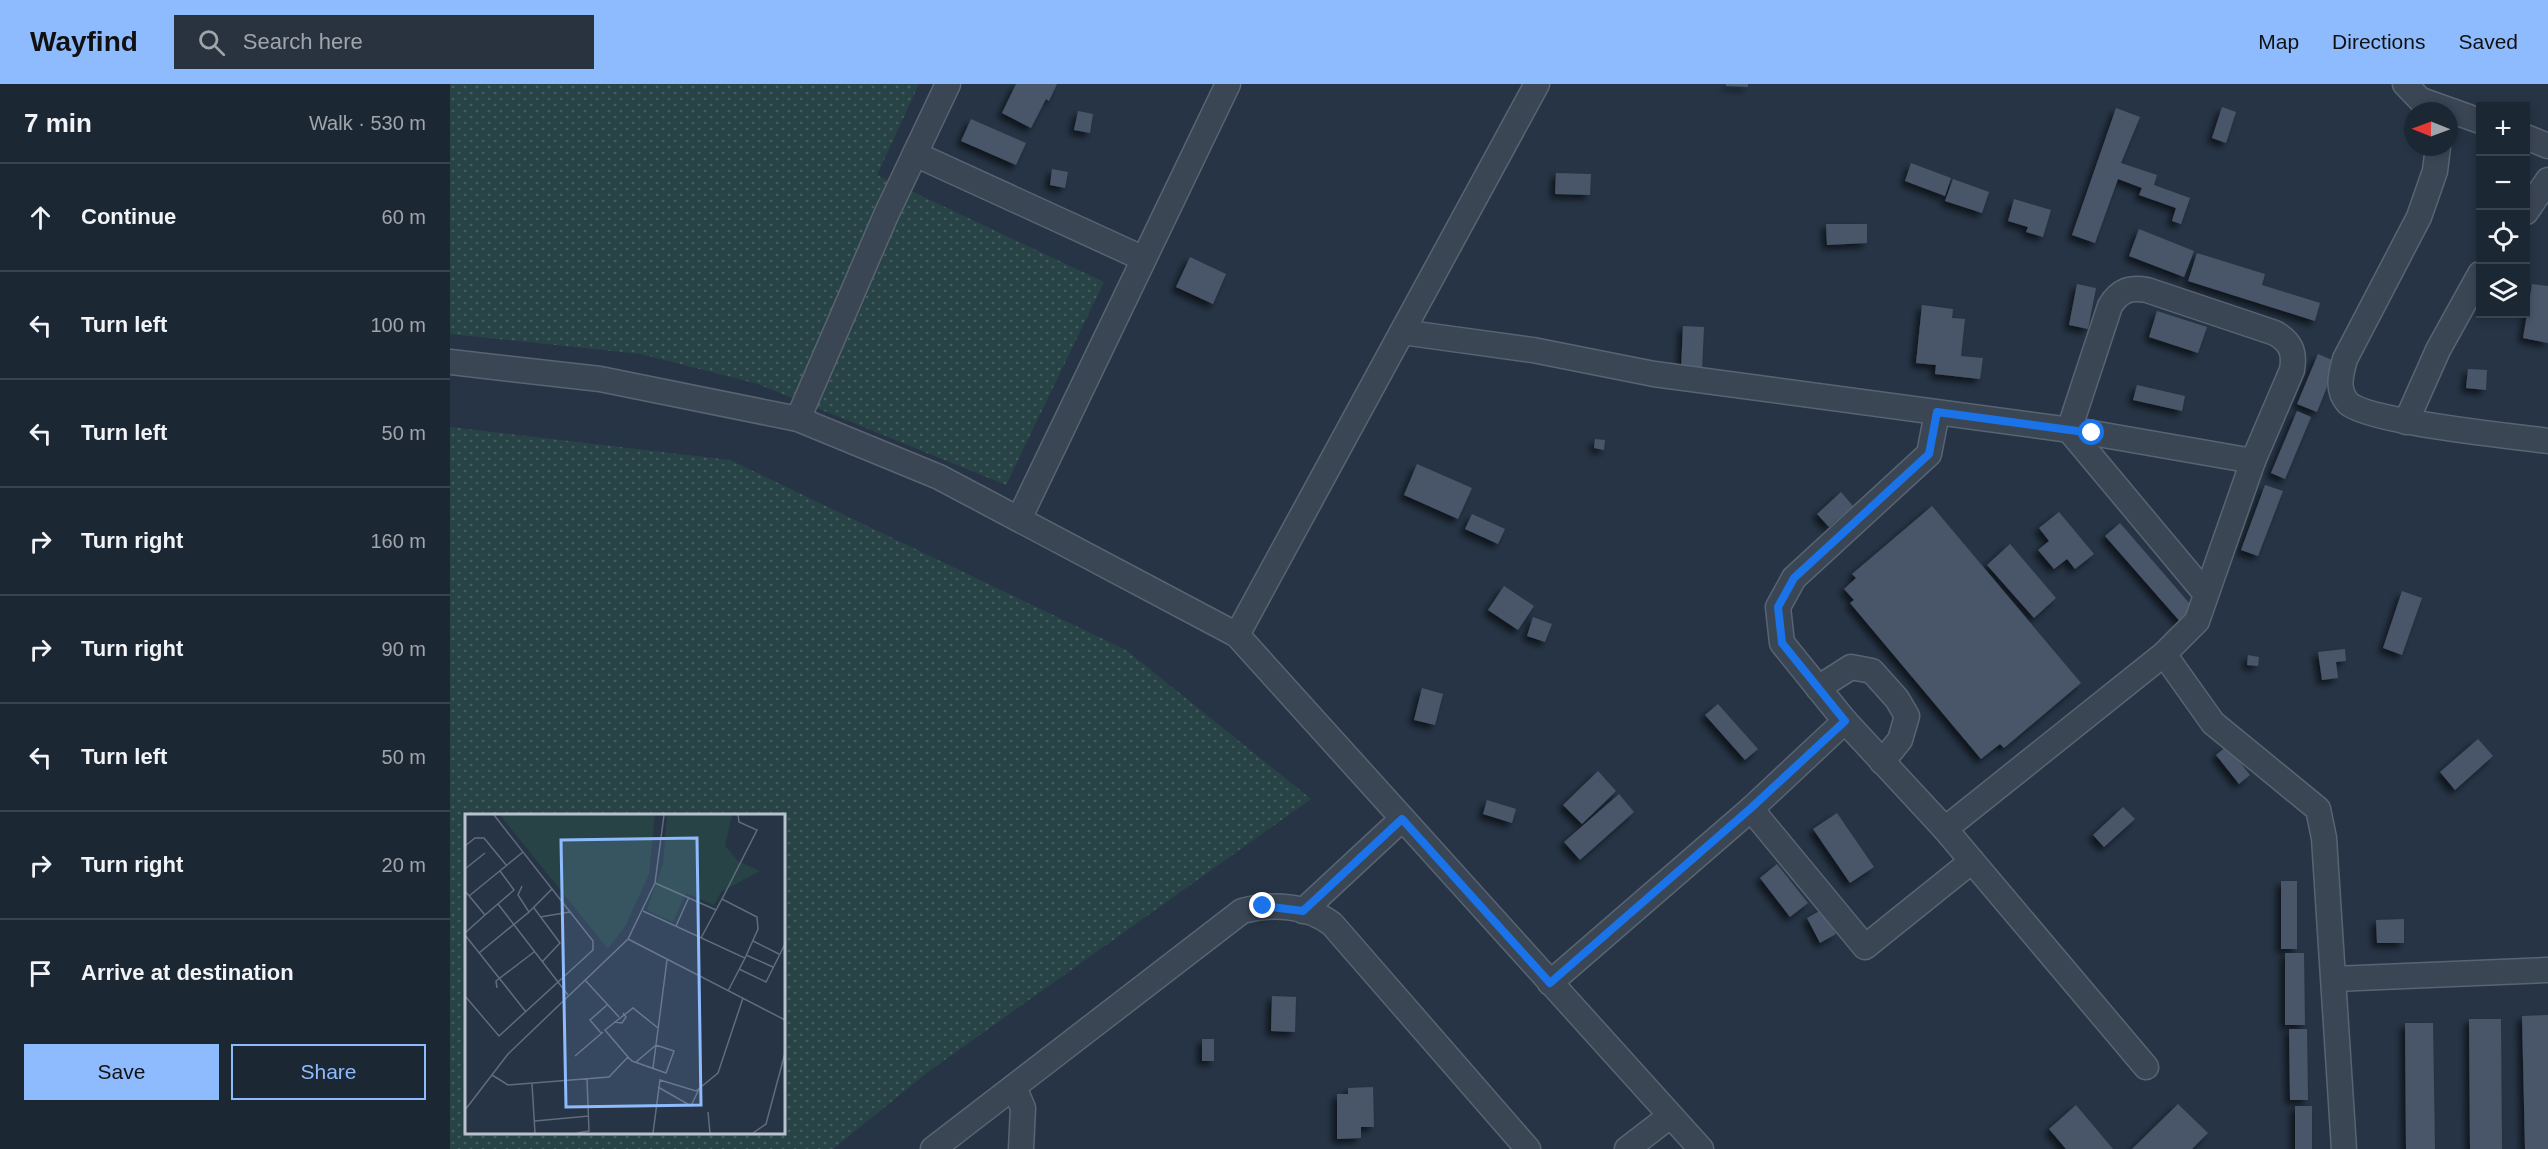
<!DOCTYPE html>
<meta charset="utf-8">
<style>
:root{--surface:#1c2734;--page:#293340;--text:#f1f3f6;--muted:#a0a5ac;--line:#3a444f;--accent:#8ebbfd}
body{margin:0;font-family:Arial,sans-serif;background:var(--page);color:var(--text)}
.controls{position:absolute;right:18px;top:18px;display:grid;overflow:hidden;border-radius:0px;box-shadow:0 3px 9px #0003}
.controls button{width:54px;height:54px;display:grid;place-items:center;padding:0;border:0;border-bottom:2px solid var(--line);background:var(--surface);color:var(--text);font:30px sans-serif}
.compass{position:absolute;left:1954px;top:18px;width:54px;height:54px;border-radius:50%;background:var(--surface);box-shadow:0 3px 9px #0003;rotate:271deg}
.stop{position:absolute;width:18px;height:18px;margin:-14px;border:4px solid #1a73e8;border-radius:50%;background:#fff}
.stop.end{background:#1a73e8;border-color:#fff;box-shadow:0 2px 6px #0008}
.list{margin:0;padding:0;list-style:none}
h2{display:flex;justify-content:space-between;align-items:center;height:78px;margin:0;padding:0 24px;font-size:26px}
h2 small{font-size:20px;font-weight:400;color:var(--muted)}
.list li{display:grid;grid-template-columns:39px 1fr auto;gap:18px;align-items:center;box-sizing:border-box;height:108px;padding:0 24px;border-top:2px solid var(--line)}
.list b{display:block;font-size:22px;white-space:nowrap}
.list em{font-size:20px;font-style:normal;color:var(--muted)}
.actions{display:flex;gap:12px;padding:18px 24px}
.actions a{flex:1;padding:14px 0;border:2px solid var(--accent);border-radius:0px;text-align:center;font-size:21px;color:var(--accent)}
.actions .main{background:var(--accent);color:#111}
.icon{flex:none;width:33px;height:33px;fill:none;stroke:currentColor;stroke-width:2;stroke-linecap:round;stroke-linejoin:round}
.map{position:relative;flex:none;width:2098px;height:1065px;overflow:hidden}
header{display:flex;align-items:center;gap:36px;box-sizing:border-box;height:84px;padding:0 30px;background:var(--accent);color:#111}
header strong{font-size:28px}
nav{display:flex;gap:33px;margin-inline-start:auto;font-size:21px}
.search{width:420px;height:54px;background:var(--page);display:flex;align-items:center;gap:15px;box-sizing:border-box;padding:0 21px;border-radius:0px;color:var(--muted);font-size:22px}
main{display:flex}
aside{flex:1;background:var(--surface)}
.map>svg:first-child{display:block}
.grass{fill:url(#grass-dots);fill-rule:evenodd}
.building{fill:#485669;filter:url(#shadow)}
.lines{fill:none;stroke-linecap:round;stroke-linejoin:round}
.minor-casing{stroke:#596472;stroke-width:27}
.minor{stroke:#3b4655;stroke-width:24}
.route{stroke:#1a73e8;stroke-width:8}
.inset-road{fill:none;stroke:#616c7c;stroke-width:1.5}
.view{fill:#8ebbfd;fill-opacity:0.15;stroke:#8ebbfd;stroke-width:3}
.inset-edge{fill:none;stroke:#b9c1ce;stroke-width:3}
</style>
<header>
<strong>Wayfind</strong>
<div class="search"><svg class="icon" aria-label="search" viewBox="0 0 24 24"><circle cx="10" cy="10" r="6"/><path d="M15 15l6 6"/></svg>Search here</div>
<nav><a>Map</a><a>Directions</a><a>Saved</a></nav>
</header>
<main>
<aside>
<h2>7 min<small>Walk · 530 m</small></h2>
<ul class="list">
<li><svg class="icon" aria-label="ahead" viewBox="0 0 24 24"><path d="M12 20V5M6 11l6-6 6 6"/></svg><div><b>Continue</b></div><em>60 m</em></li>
<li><svg class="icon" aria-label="left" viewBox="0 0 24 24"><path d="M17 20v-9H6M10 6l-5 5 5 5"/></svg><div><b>Turn left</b></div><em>100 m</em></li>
<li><svg class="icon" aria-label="left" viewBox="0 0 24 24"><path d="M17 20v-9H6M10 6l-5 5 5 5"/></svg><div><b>Turn left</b></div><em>50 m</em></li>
<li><svg class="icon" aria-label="right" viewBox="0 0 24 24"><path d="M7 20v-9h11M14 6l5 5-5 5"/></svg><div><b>Turn right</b></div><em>160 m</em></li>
<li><svg class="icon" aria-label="right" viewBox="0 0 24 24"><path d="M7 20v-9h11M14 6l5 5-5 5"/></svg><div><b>Turn right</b></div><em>90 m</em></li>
<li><svg class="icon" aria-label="left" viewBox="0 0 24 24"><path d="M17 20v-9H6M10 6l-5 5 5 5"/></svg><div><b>Turn left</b></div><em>50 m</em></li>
<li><svg class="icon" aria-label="right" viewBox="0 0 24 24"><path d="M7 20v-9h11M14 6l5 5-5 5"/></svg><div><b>Turn right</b></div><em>20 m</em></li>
<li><svg class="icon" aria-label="arrive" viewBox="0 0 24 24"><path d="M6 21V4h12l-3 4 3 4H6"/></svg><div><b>Arrive at destination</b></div></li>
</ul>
<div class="actions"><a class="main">Save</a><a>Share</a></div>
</aside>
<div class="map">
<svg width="2098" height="1065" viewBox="0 0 2098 1065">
<defs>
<pattern id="grass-dots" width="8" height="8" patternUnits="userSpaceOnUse" patternTransform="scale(1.5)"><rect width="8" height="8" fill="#284346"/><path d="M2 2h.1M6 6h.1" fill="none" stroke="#455c60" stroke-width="1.8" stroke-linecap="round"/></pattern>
<filter id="shadow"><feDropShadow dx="-4.5" dy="4.5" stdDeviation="3" flood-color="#0009"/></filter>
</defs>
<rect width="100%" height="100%" fill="#263445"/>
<!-- grass -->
<g class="grass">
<polygon points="0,0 469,0 427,91 654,198 556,401 308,300 191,270 0,250"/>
<path d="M0 343 280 376 676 566 861 715 478 988 383 1065H0ZM16 732H333V1048H16Z"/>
</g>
<!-- building -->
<g class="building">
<polygon points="566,0 607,0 599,17 596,15 581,44 552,29"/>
<polygon points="1276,0 1298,0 1298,3 1276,2"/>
<polygon points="1772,23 1786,28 1776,59 1762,54"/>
<polygon points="1666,24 1690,33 1671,79 1707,91 1704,101 1740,114 1731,140 1722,137 1726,124 1689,111 1692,104 1668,95 1645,159 1622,151"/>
<polygon points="628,27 643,30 640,49 624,46"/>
<polygon points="521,35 576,59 566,81 511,57"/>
<polygon points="1461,79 1501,94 1495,112 1455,97"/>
<polygon points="602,85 618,88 615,104 600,101"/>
<polygon points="1106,89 1141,90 1140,111 1105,110"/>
<polygon points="1503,95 1539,108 1532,129 1495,117"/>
<polygon points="1564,115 1601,126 1593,153 1576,148 1578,143 1558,137"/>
<polygon points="1376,140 1417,140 1417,159 1377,161"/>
<polygon points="1689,145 1744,167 1734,193 1679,172"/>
<polygon points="1747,169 1815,190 1812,201 1870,219 1865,237 1738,197"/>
<polygon points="740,173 776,190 763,220 726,203"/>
<polygon points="1627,200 1646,204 1638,245 1619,241"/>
<polygon points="2082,200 2098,202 2098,259 2073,254"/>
<polygon points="1472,221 1503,225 1502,234 1515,235 1511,272 1533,274 1530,295 1485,290 1486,281 1466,279"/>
<polygon points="1707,227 1757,243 1748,269 1699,253"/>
<polygon points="1233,242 1254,243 1252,287 1231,286"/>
<polygon points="1868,270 1887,278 1867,328 1847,320"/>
<polygon points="2018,285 2037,286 2036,306 2016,304"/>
<polygon points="1687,301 1735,312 1732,327 1683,316"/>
<polygon points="1847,327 1861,333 1835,395 1821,389"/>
<polygon points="1145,355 1155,356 1154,366 1144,364"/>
<polygon points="967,380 1022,404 1008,435 954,411"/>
<polygon points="1815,401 1833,407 1808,472 1791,466"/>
<polygon points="1391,408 1403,422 1379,443 1367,430"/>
<polygon points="1482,422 1631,599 1554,664 1550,660 1531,675 1400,519 1404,516 1394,505 1406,494 1402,490"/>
<polygon points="1609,428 1644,470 1625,485 1617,475 1604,485 1588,466 1599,457 1589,444"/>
<polygon points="1022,430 1055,445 1048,460 1015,445"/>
<polygon points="1670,439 1747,528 1733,541 1655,452"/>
<polygon points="1560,460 1606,514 1584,534 1537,481"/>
<polygon points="1054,502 1084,522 1068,546 1038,526"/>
<polygon points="1952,507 1972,514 1952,571 1933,564"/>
<polygon points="1083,533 1102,540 1095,558 1077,552"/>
<polygon points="1895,565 1896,577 1886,578 1888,594 1872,596 1868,568"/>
<polygon points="1798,571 1809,573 1808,582 1797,581"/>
<polygon points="972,604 993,610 985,641 964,636"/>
<polygon points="1268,620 1308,665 1295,676 1255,631"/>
<polygon points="2028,655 2043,672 2005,706 1990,688"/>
<polygon points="1777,662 1800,691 1789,700 1766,671"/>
<polygon points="1148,687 1166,707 1132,740 1113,721"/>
<polygon points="1169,710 1184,728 1130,776 1114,758"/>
<polygon points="1037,716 1066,725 1062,739 1033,730"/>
<polygon points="1673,723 1685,735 1654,763 1643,751"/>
<polygon points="1387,729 1424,783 1400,799 1363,745"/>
<polygon points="1327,780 1358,819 1340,833 1310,794"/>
<rect x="1831" y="797" width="16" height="68"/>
<polygon points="1373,825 1386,850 1370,859 1357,834"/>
<polygon points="1954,835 1954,859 1927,859 1926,836"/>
<polygon points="1835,869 1854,869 1855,941 1835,941"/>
<polygon points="822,912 846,913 845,948 821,947"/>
<polygon points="2098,931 2098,1065 2075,1065 2072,932"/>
<polygon points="2019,935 2051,935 2052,1065 2020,1065"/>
<polygon points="1955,939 1983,939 1985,1065 1956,1065"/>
<polygon points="1839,945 1857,945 1858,1016 1840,1016"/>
<rect x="752" y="955" width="12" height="22"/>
<polygon points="923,1003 924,1043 911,1043 911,1054 887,1055 887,1010 898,1010 898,1004"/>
<polygon points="1728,1020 1758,1049 1742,1065 1682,1065"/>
<polygon points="1626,1021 1663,1065 1616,1065 1599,1045"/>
<rect x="1845" y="1022" width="17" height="43"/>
</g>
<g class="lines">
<!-- minor casing -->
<g class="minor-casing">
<g id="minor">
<polyline points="1955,0 1981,27"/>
<polyline points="1974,17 2030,37"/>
<polyline points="2076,53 2098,62"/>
<path d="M1988 63 1985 87 1969 133 1895 275C1891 290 1886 306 1898 319 1918 338 2062 352 2098 357"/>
<polyline points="465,70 692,174"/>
<polyline points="2076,128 2098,96"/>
<polyline points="952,248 1083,266 1204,290 1642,349 1803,377"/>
<polyline points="0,278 150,295 348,335 489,393 787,551 1251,1065"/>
<polyline points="1487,329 1479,370 1344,494 1328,523 1332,559 1395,637 1495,745 1714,570 1763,639 1868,725 1874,754 1894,1065"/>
<polyline points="348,335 436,131 498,0"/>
<polyline points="1956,338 1988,266 2030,190"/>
<polyline points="569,435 778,0"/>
<polyline points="787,551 1087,0"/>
<path d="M1714 570 1747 537 1803 377 1842 286C1845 268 1841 258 1825 249L1697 206C1679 203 1669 207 1660 222L1619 346 1756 510"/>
<polyline points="1368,604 1401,583 1422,587 1447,615 1457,632 1450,656 1432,678"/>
<polyline points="1301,725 1415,863 1522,777"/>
<polyline points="1495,745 1696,983"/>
<polyline points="853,827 952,735"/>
<polyline points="1884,895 2098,886"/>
<polyline points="1100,899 1301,725 1395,637"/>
<polyline points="564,1003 573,1024 571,1065"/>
<path d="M483 1065 792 827C822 819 857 821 882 840L1078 1065"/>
<polyline points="1177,1065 1220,1032"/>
</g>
</g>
<!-- minor -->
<use href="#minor" class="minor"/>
</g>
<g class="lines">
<!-- route -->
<polyline class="route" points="813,822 853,827 952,735 1100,899 1301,724 1395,637 1332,559 1328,523 1344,494 1479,370 1487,328 1642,349"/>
</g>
<!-- overview -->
<g transform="translate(15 730)">
<rect width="320" height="320" fill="#263445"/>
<path d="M35 1H190L184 60 161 111 143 135ZM202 1H267L260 32 273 47 295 57 256 78 249 91 221 79 208 108 182 96 198 49Z" fill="#284346"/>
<path class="inset-road" d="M29 1 87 75M0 32 10 24H19L42 52M0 55 20 39M190 69 251 96 257 85 292 103 293 115 280 144M0 77 20 101 0 119M4 82 58 38M257 85 292 16 274 8 273 1M33 90 103 181M69 94 95 129 77 148M178 97 280 144 263 177M20 101 49 76 35 57M75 103 105 98M211 112 224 83M0 121 61 198M236 124 251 96M163 125 320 206M288 127 314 140M14 139 64 98 53 81 57 72M281 141 308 153M274 155 301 168 320 130M120 166 154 203M32 174 31 167 69 138M0 182 34 222 128 136V127L87 75 64 98M149 208 157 209 161 203 158 199M136 219 125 206 142 191M110 242 138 218M163 243 167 247 201 259 209 237 191 231 171 248M188 254 202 146M27 261 43 271 144 263 163 243 140 216 168 194 193 214M67 270 70 319M193 273 226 292 234 275M0 296 43 240 163 125 190 69 199 1M243 298 245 319M70 307 124 302M112 319 124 317 122 265M188 319 195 266 231 277 253 259 278 184M288 319 301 310 320 239"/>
<path class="view" d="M232 24 236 291 101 293 96 26Z"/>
<rect width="320" height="320" class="inset-edge"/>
</g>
</svg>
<div class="controls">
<button>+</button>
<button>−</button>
<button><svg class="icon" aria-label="locate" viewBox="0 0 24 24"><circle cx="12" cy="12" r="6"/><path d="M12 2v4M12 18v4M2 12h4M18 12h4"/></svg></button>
<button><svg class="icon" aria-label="layers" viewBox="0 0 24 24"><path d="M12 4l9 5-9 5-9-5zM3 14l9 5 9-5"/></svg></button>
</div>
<svg class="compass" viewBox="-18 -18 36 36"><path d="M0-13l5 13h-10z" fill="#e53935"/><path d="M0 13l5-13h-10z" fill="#a0a5ac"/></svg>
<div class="stop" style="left:1642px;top:349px"></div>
<div class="stop end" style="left:813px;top:822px"></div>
</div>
</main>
